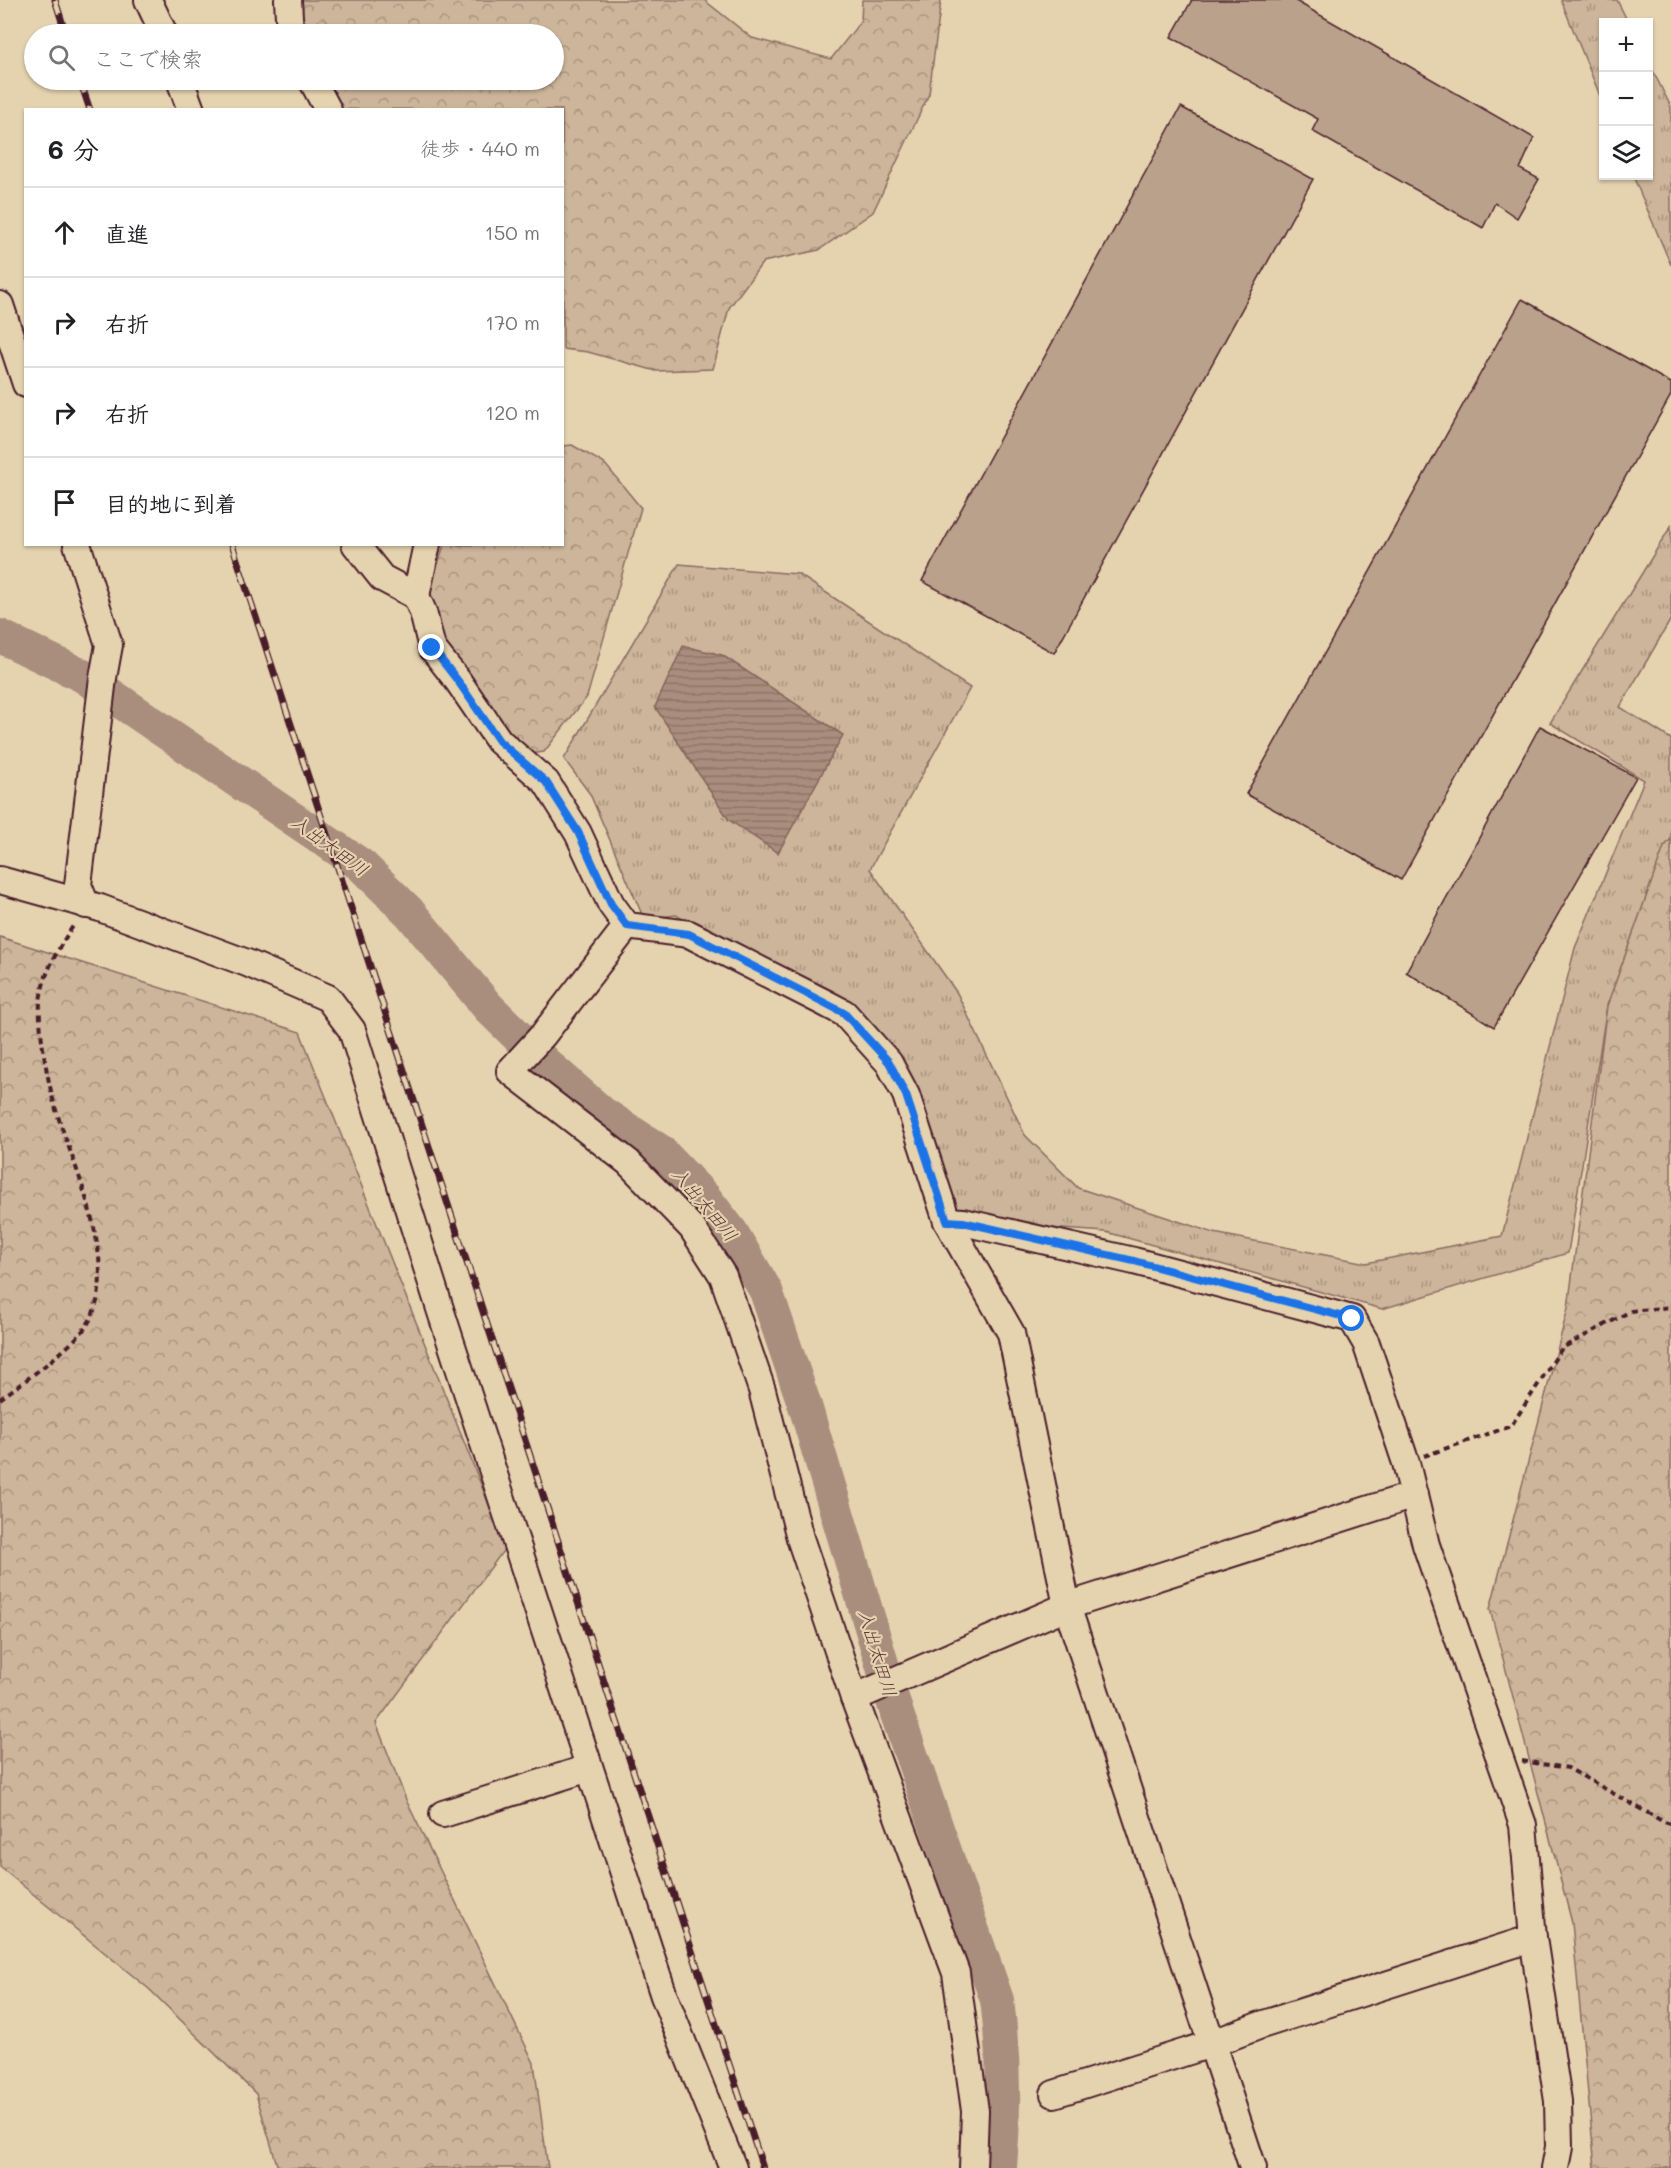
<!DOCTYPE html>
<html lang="ja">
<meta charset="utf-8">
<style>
:root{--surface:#fff;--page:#f6f6f6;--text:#202124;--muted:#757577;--line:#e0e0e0}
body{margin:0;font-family:Mali,"Klee One",sans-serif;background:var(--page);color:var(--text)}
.controls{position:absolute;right:18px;top:18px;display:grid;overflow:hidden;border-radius:0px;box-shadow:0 2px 4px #0004}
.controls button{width:54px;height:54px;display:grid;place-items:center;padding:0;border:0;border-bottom:2px solid var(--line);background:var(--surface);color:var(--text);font:30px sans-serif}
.stop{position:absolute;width:18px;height:18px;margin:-14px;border:4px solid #1a73e8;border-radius:50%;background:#fff}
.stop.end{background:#1a73e8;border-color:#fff;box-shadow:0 2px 6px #0008}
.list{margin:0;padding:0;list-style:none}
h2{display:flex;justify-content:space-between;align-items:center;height:78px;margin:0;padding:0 24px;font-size:26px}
h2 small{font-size:20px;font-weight:400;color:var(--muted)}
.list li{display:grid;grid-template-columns:39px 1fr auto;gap:18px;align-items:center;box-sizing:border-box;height:90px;padding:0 24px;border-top:2px solid var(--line)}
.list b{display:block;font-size:22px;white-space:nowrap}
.list em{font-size:20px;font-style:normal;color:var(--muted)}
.icon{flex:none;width:33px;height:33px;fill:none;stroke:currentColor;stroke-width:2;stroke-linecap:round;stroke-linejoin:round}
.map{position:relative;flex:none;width:1671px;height:2168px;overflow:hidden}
.search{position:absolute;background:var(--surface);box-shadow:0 2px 4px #0004;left:24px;top:24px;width:540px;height:66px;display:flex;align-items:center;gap:15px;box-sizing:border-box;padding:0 21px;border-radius:33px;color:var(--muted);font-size:22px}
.panel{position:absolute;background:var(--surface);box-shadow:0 2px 4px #0004;left:24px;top:108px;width:540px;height:438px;border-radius:0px}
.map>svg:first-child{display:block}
.grass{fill:url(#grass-tufts);stroke:#8b6a62;stroke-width:1.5}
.forest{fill:url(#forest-crowns);stroke:#8b6a62;stroke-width:1.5}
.water{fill:url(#water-rules);stroke:#84625c;stroke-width:1.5}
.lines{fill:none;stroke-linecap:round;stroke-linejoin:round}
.river{stroke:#aa8e7d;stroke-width:34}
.building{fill:#baa18b;stroke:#4a1f2b;stroke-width:1.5}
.minor-casing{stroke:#4a1f2b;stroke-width:30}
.path{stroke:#4a1f2b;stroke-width:4;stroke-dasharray:6 4.5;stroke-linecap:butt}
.minor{stroke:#e5d3b0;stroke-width:26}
.rail-casing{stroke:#4a1f2b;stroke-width:7}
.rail{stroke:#e5d3b0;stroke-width:4.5;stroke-dasharray:14;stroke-linecap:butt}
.route{stroke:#1a73e8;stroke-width:8}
.labels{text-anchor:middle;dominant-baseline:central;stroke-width:4.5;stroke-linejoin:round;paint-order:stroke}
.water-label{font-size:18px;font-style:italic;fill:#5d353b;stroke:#e5d3b0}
</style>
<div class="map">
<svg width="1671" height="2168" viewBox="0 0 1671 2168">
<defs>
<pattern id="grass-tufts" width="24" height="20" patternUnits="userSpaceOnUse" patternTransform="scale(1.5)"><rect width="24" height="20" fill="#ccb59a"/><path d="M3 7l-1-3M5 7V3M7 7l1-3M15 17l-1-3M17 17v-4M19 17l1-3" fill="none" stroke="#a8937e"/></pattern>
<pattern id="forest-crowns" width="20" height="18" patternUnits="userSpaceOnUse" patternTransform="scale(1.5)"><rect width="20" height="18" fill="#ccb59a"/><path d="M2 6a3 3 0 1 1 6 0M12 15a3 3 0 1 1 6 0" fill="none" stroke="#a8937e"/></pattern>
<pattern id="water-rules" width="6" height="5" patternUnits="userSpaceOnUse" patternTransform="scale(1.5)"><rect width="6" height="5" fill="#aa8e7d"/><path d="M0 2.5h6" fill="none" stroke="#8c7367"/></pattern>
</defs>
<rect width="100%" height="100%" fill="#e5d3b0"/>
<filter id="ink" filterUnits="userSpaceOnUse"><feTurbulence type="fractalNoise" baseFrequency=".0167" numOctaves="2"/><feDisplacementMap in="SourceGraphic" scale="12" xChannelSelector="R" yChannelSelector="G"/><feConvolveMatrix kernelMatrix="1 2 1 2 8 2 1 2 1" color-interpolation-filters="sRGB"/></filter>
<g filter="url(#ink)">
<!-- grass -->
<g class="grass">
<polygon points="1561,0 1617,0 1628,22 1604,22 1603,103"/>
<polygon points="1649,63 1671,107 1671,265 1633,176 1648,176"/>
<polygon points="1671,526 1671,619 1620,707 1671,739 1671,850 1656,871 1607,1006 1568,1253 1382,1309 1106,1232 963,1222 889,1062 825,1003 676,915 644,919 590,794 564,759 679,564 798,574 970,688 870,869 957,993 1025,1135 1078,1188 1214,1233 1366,1263 1502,1236 1575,948 1644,780 1550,723"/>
</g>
<!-- forest -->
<g class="forest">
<polygon points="296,0 704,0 752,38 831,59 861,21 862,0 941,0 929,94 873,212 819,250 763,262 729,308 713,369 656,371 588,352 563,349 562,110 328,109 312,80 554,80 554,34 292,34"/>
<polygon points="572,445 605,464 641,508 587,697 544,752 517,756 423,612 444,545 562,544 563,446"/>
<polygon points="1671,839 1671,2168 1595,2168 1572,1923 1490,1609 1568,1308 1607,1006 1664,847"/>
<polygon points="0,937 300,1032 506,1547 376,1723 407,1802 534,2063 548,2168 278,2168 256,2094 149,1989 0,1867"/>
</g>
<!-- water -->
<polygon class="water" points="683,646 722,655 843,735 778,853 729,820 655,707"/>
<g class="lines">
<!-- river -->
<path class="river" d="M0 636 83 676 361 865 409 912 488 1007 545 1063 602 1113 660 1151 704 1197 732 1233 766 1291 806 1409 897 1714 997 2000C1004 2055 1005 2112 1000 2168"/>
</g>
<!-- building -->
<g class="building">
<polygon points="1192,0 1294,0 1534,138 1520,169 1539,179 1517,218 1495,203 1483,228 1312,131 1318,119 1171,37"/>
<polygon points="1181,107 1313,179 1054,653 922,581"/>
<polygon points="1522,299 1671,383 1671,395 1401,880 1246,794"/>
<polygon points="1540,726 1636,777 1494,1027 1406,972"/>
</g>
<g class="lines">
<!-- minor casing -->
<g class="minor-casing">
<g id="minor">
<polyline points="148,0 164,34"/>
<polyline points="288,0 290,34"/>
<polyline points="180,80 191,110"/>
<polyline points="312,80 328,110"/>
<polyline points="0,305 26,384"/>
<polyline points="77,544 109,645 103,678 78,885 86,905"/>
<polyline points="355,544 382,578 416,596 423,612 432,648 458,681 499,741 546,782 578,833 611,904 627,926 689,934 825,1003 844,1013 889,1063 906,1095 947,1221 1011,1333 1067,1606 1253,2168"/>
<polyline points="416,596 427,544"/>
<polyline points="0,880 100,908 247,963 328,998 352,1030 441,1312 664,1996 733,2168"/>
<polyline points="627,926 543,1035 510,1071 628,1162 692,1228 723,1276 762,1390 800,1538 854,1698 956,1973 975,2111 973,2168"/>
<polyline points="947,1221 963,1222 1134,1261 1352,1319 1366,1343 1406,1463 1426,1545 1523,1825 1533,1938 1558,2101 1559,2147 1555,2168"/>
<polyline points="854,1698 1067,1606 1414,1495"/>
<polyline points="443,1814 589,1768"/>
<polyline points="1054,2094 1211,2044 1261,2025 1533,1938"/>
</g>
</g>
<!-- path -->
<g class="path">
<path d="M0 1399C22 1383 73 1347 87 1325 123 1269 74 1168 56 1110 48 1084 38 1029 40 1002 43 973 59 947 75 923"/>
<polyline points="1424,1456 1511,1426 1562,1348 1631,1311 1671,1307"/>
<polyline points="1522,1761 1568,1768 1664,1822 1671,1824"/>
</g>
<!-- minor -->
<use href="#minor" class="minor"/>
<!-- rail casing -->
<g class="rail-casing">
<g id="rail">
<polyline points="55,0 66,34"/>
<polyline points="80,80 90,110"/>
<polyline points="232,544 763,2168"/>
</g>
</g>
<!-- rail -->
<use href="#rail" class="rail"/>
</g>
</g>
<g class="lines" filter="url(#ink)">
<!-- route -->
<polyline class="route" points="432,648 458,681 499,741 546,782 578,832 611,904 627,926 689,934 825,1003 844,1013 889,1062 906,1095 947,1221 963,1222 1134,1261 1352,1319"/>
</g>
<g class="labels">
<!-- water labels -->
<g class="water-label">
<text transform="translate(330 845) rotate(36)">入出太田川</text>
<text transform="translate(705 1204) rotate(50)">入出太田川</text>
<text transform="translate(878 1653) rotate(73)">入出太田川</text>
</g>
</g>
</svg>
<div class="controls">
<button>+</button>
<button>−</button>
<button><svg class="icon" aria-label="layers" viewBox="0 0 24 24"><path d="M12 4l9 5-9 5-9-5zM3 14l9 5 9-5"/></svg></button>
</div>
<div class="stop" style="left:1352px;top:1319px"></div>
<div class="stop end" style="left:432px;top:648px"></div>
<div class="search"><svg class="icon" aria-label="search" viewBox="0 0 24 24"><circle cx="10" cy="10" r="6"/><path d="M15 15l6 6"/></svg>ここで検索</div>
<section class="panel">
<h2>6 分<small>徒歩 · 440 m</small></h2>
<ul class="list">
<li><svg class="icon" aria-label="ahead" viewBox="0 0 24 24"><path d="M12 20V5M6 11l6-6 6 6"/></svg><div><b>直進</b></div><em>150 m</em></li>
<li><svg class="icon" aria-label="right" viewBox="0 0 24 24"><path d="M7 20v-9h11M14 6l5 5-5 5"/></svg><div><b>右折</b></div><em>170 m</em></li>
<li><svg class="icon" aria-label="right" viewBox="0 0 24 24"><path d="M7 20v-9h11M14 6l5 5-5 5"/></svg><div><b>右折</b></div><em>120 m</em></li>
<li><svg class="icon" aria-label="arrive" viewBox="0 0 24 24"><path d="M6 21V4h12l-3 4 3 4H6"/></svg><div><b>目的地に到着</b></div></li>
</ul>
</section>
</div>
